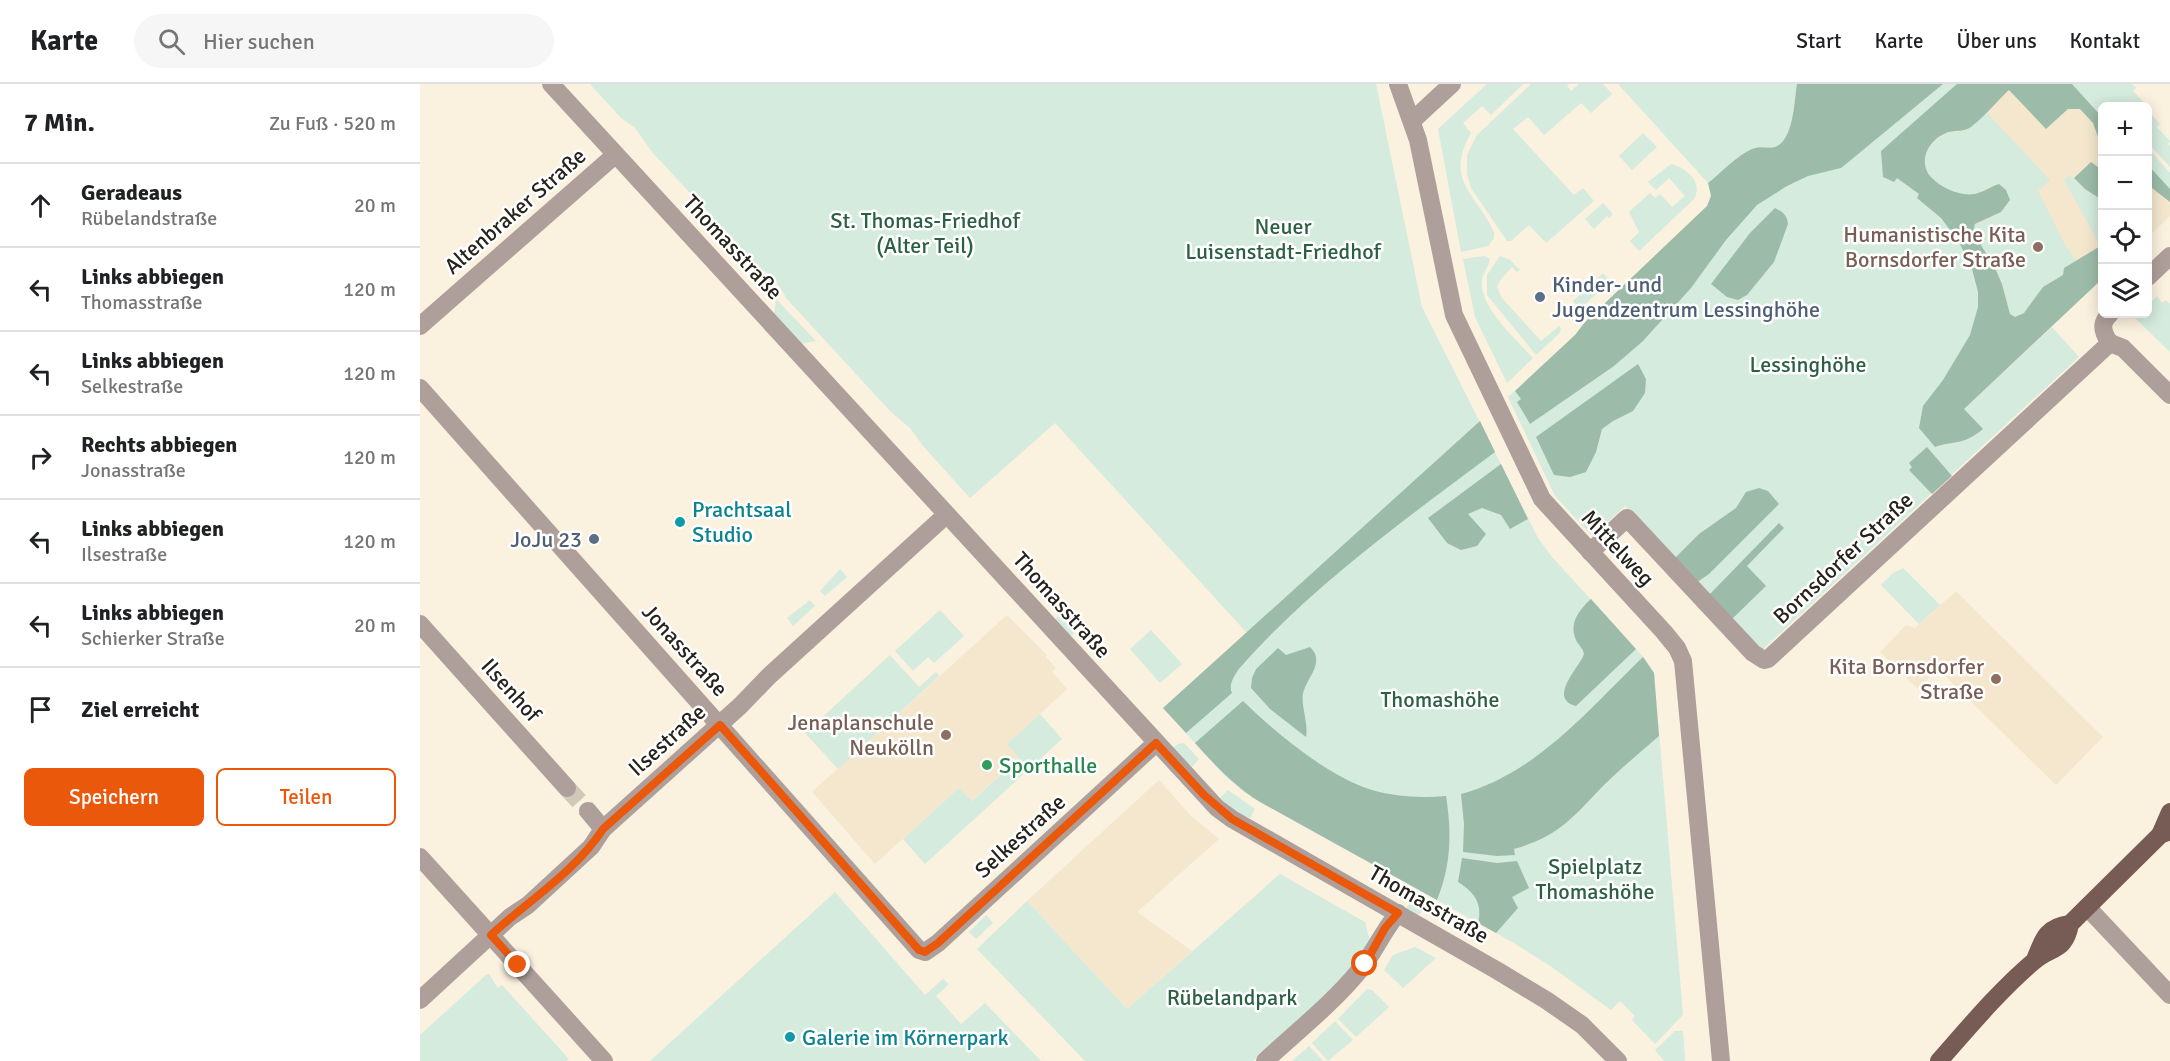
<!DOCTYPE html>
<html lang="de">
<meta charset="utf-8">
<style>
:root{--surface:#fff;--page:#f6f6f6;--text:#202124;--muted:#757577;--line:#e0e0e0;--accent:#ea580c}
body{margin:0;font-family:Signika,sans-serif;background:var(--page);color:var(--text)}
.controls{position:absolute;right:18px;top:18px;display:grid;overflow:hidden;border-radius:9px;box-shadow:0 3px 15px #0003}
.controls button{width:54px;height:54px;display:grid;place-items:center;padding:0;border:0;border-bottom:2px solid var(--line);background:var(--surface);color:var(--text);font:30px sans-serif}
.stop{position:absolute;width:18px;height:18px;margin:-14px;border:4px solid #ea580c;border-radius:50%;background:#fff}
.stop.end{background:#ea580c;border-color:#fff;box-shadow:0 2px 6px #0008}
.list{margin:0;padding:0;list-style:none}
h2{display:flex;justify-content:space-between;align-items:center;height:78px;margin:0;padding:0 24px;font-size:26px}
h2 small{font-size:20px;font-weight:400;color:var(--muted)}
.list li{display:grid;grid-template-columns:39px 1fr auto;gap:18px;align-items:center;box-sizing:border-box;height:84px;padding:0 24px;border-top:2px solid var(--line)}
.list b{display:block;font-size:22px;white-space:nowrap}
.list p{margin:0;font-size:20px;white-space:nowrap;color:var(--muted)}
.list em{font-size:20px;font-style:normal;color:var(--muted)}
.actions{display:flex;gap:12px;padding:18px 24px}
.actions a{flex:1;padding:14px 0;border:2px solid var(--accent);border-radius:9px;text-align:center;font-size:21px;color:var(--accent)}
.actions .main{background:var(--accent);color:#fff}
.icon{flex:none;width:33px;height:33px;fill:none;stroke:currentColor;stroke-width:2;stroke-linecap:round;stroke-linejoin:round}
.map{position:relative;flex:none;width:1750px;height:977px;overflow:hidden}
header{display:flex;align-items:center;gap:36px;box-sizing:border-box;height:84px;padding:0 30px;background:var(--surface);border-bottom:2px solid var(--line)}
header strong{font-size:28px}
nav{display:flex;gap:33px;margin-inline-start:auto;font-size:21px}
.search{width:420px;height:54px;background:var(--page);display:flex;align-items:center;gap:15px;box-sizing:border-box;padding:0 21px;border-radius:33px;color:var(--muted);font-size:22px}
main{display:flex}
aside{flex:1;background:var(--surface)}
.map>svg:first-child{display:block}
.built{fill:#f4e7ce}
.green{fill:#d4ebdd}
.forest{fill:#9cbca9}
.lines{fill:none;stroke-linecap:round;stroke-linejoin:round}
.minor-tunnel{stroke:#d0c8b8;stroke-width:18;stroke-dasharray:18 9;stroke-linecap:butt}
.minor{stroke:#af9f9b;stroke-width:18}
.major{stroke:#775b55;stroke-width:18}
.route{stroke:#ea580c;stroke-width:8}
.education-dot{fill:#8d6e63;stroke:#fff;stroke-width:2}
.service-dot{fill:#5c6f8a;stroke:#fff;stroke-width:2}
.culture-dot{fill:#0f9aa8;stroke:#fff;stroke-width:2}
.leisure-dot{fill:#2e9e5b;stroke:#fff;stroke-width:2}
.labels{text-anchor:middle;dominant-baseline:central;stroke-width:5;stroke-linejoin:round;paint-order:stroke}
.street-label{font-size:22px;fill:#26231c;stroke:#fff}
.park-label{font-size:22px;fill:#2b6044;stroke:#fff}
.education-label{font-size:22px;fill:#785e54;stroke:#fff;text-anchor:end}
.service-label{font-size:22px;fill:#4e5e75;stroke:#fff;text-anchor:start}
.culture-label{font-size:22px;fill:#0d838f;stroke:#fff;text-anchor:start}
.leisure-label{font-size:22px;fill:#27864d;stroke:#fff;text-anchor:start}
</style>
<header>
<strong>Karte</strong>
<div class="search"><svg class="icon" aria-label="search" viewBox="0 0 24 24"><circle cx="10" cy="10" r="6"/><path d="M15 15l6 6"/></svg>Hier suchen</div>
<nav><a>Start</a><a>Karte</a><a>Über uns</a><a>Kontakt</a></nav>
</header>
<main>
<aside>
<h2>7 Min.<small>Zu Fuß · 520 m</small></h2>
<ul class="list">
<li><svg class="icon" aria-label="ahead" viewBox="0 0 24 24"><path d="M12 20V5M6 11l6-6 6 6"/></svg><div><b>Geradeaus</b><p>Rübelandstraße</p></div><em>20 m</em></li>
<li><svg class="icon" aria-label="left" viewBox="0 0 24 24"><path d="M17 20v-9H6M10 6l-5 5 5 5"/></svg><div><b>Links abbiegen</b><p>Thomasstraße</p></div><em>120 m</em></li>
<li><svg class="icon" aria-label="left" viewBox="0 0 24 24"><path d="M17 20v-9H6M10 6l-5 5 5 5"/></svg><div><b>Links abbiegen</b><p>Selkestraße</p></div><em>120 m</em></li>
<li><svg class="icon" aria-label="right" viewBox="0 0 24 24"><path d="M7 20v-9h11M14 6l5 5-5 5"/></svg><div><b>Rechts abbiegen</b><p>Jonasstraße</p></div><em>120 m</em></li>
<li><svg class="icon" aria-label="left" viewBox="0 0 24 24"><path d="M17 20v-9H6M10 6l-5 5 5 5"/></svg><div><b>Links abbiegen</b><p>Ilsestraße</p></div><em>120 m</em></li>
<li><svg class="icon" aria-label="left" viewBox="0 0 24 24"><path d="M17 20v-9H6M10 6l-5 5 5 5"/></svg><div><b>Links abbiegen</b><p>Schierker Straße</p></div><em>20 m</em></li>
<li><svg class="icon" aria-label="arrive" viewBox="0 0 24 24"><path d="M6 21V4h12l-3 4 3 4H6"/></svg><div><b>Ziel erreicht</b></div></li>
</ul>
<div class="actions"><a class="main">Speichern</a><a>Teilen</a></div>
</aside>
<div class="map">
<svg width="1750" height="977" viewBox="0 0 1750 977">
<rect width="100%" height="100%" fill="#fbf1df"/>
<!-- built -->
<g class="built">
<polygon points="1557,0 1652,0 1682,33 1682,195 1588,284 1491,58"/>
<polygon points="1728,81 1750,105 1750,132 1728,153"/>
<polygon points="1536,507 1683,653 1636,701 1519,586 1497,604 1460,568 1486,541 1495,544"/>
<polygon points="587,531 627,571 626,573 636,584 632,588 647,605 587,660 599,674 551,717 539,704 455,780 392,708"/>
<polygon points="739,696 771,732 799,755 717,828 772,867 707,925 607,817"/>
</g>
<!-- green -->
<g class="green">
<polygon points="170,0 956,0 1002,223 1118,454 1132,473 1226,576 1234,589 1263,930 1261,933 1235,960 1212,936 1215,932 1200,917 1191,926 1129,881 1092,858 825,709 803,690 743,624 827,549 635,339 550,414 503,362 490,344 470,327 367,215 356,197 336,180 232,68 215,44 201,34"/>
<path d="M1067 0H1103L1071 31 1062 22 1043 39 1051 49C1024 97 1056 109 1074 148V154L1068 162 1041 168 1018 45Z"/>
<polygon points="1111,0 1149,0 1147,2 1151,7 1159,0 1183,0 1192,10 1171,29 1161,19 1124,51 1108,33 1093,45 1154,111 1163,104 1174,117 1126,159 1109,141 1091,157 1087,157 1051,104 1047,90 1047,71 1057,51"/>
<path d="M1198 0H1377C1374 17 1374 56 1355 63 1347 65 1340 61 1332 65 1316 72 1302 88 1288 99Z"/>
<polygon points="1505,0 1557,0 1489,76 1543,138 1588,284 1632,243 1659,273 1342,566 1333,559 1205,422 1176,449 1172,451 1169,449 1135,412 1088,313 1415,11"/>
<polygon points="1652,0 1712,0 1716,4 1713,7 1728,22 1682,22 1682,33"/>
<polygon points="1728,27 1740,40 1737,43 1750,57 1748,60 1750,62 1750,83 1728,59"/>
<path d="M1566 28 1630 96 1618 107 1647 165H1649L1656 177 1644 184 1643 191 1623 203 1604 229 1595 233 1590 230 1582 200 1575 184 1553 148 1555 141 1581 128 1590 117 1586 106 1571 102C1564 106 1558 110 1550 111 1530 113 1492 88 1508 65 1513 58 1522 50 1531 48 1537 47 1542 48 1549 44 1555 41 1560 33 1566 28Z"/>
<polygon points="1223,49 1237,63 1212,86 1199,72"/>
<polygon points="1728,64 1750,89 1750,105 1728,81"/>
<path d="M1251 80C1266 83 1284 99 1274 115L1219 167 1210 157 1219 148 1209 128 1230 109 1235 114 1240 110 1252 123 1265 112 1249 94 1236 106 1228 98Z"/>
<polygon points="1649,91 1665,105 1682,116 1682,161 1681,163 1644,96"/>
<polygon points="1183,119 1193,130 1189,134 1187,132 1174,145 1165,135"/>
<path d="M1065 172 1070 175C1069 183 1063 188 1062 197 1059 223 1096 255 1113 274L1087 299 1055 233 1043 175Z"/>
<polygon points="1080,172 1090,176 1100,186 1097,188 1092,183 1081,195 1077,203 1081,213 1121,257 1139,242 1141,245 1139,250 1116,271 1067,211 1067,191"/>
<polygon points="1183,189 1190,197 1160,225 1153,217"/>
<polygon points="1737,212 1742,219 1746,216 1750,220 1750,268 1715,234 1719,230 1728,230 1728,222"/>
<polygon points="356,215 396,257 380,260 354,232"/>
<polygon points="1483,484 1520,521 1499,540 1461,501 1473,489"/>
<polygon points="420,485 427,493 405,512 400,507"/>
<polygon points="390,516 395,522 373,542 367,534"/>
<polygon points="520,526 544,552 514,579 508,573 493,587 475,567"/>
<polygon points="644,528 659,544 650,553 634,536"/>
<polygon points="731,546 762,580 740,599 710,565"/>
<polygon points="470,571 499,603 516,588 519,592 418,685 385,649"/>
<polygon points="620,630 642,655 505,780 483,755 539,704 552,717 599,674 587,660"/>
<polygon points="764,659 779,675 772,683 752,665 758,660"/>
<polygon points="808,706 835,725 830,734 814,727 799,715"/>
<path d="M860 790 945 838 950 857C924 902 872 941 833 977H665L557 865 607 817 707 925Z"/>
<polygon points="415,808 505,911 523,895 529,900 516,912 541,940 565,919 621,977 230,977"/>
<polygon points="992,814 1007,821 998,832 986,825"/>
<polygon points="566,831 573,839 556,855 549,848"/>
<polygon points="995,863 1016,874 983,904 964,886 973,871"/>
<polygon points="69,890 78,904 82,901 149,975 146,977 0,977 0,951 66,891"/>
<polygon points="947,905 952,906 969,923 936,953 918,935"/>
<polygon points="915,937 933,956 908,977 892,959"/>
<polygon points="1255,947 1263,947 1265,977 1244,977 1235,966"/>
<polygon points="889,962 903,977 872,977"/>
</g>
<!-- forest -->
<g class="forest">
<path d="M1377 0H1523L1426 80 1421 84 1388 92 1367 102 1337 121 1306 156 1271 204 1223 257 1194 282 1110 340 1097 318 1101 315 1095 307 1155 251 1165 238 1287 122 1291 112 1288 99C1302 88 1316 72 1332 65 1340 61 1347 65 1355 63 1374 56 1374 17 1377 0Z"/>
<path d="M1537 0H1652L1682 33V64L1673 39 1660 25H1648L1626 45 1589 6C1577 17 1566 31 1551 43 1544 48 1537 46 1529 48 1509 54 1496 78 1512 94 1522 105 1544 114 1558 109 1566 107 1571 102 1579 100L1586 106 1590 116 1581 128 1555 140 1553 148 1575 184 1582 200 1590 230 1595 233 1604 229 1623 203 1643 191 1644 184 1682 161V195L1544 325 1563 345C1544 361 1537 356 1515 363L1499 344 1503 322 1523 296 1550 251 1558 223V208L1552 185 1539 158 1521 134 1497 114 1499 110 1477 94 1474 98 1463 93 1461 67Z"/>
<polygon points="1671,78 1682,86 1682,116 1665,105 1654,94"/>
<polygon points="1728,81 1750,105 1750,118 1728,101"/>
<path d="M1355 124C1363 128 1367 131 1368 140L1354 178 1327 211 1318 216 1307 213 1291 200 1330 149Z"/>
<polygon points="1218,280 1226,295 1225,309 1213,327 1193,337 1182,345 1176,368 1166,388 1150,393 1134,391 1116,353"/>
<path d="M1060 337 1075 368C987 434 890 503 818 586 814 593 808 601 812 609L766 649 743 624Z"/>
<polygon points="1507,363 1532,392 1512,410 1489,386 1492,383 1489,379"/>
<polygon points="1081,380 1108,435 1090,445 1081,431 1062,424 1048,430 1066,450 1057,462 1041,466 1027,459 1008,434"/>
<polygon points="1339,404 1348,407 1359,420 1289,490 1276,499 1254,475 1279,450 1316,424 1326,408"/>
<polygon points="1359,439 1364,444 1327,482 1346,502 1311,536 1288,512"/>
<path d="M1171 515 1216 565 1156 622C1127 614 1160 583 1164 570 1163 565 1160 562 1157 558 1148 540 1158 527 1171 515Z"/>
<path d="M890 563C905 577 889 592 884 606 879 618 889 638 886 653L850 625 831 604 832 594 836 585 858 564 866 571Z"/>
<path d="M1223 573 1234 589 1239 652C1219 669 1199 686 1180 705 1151 736 1136 753 1094 765L1095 771 1077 772 1043 768 1044 740 1041 710C1116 690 1169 625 1223 573Z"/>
<path d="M823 617C856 649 907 692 952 706 976 713 1001 714 1026 712 1032 749 1031 781 1017 816L840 718C814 702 795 681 775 659Z"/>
<path d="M1042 774 1077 779 1097 777 1109 804 1092 813 1098 824 1076 849 1058 839C1063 819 1054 808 1038 798Z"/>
</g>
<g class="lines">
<!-- minor-tunnel -->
<polyline class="minor-tunnel" points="147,704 168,727"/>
<!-- minor -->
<g class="minor">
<polyline points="131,0 797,724 812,735 1078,887 1126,916 1162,941 1198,977"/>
<polyline points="978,0 998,56 1034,231 1122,415 1244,548 1257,564 1263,577 1301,977"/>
<polyline points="992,37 1032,0"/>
<polyline points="1728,193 1750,172"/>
<path d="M1690 230C1680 239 1682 248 1690 259"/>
<polyline points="0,242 195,71"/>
<polyline points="1690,259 1703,264 1750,311"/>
<polyline points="0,304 499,866 505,868 518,859 736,659"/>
<polyline points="1170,468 1207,434 1333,569 1344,576 1348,575 1690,259"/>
<polyline points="0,540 147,704"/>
<polyline points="168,727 183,745"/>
<polyline points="0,773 184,977"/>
<polyline points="1667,823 1750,911"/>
<polyline points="0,916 90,833 108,821 171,763 183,745 320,622 349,592 526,431"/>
<path d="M845 977C876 948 912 920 939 887 954 869 963 847 978 829"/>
</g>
<!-- major -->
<g class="major">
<polyline points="1740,751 1750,728"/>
<path d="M1615 876C1623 855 1626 843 1650 840"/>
<path d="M1519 977C1549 943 1579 907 1613 878 1630 862 1645 869 1650 840L1740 751 1750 747"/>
</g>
</g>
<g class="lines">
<!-- route -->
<path class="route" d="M98 881 71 851C108 817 155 788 183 745L300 641 499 866 505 868 518 859 736 659 784 711 812 735 978 829 965 844 945 880"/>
</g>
<!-- markers -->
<g class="education-dot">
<circle cx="1618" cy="163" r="6"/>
<circle cx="1576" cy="595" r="6"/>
<circle cx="526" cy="651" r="6"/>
</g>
<g class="service-dot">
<circle cx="1120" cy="213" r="6"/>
<circle cx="174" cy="455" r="6"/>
</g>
<g class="culture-dot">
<circle cx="260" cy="438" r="6"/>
<circle cx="370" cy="953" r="6"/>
</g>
<circle class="leisure-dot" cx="567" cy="681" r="6"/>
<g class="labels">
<!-- street labels -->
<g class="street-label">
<text transform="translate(95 127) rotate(-41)">Altenbraker Straße</text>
<text transform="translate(313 163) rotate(47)">Thomasstraße</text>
<text transform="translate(1198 464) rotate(47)">Mittelweg</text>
<text transform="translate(1423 474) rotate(-43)">Bornsdorfer Straße</text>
<text transform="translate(642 521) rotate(48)">Thomasstraße</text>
<text transform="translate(265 566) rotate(48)">Jonasstraße</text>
<text transform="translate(91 606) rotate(48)">Ilsenhof</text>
<text transform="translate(247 656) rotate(-42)">Ilsestraße</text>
<text transform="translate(600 752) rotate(-42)">Selkestraße</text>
<text transform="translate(1009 820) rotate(30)">Thomasstraße</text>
</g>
<!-- park labels -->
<g class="park-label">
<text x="505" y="136">St. Thomas-Friedhof<tspan x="505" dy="25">(Alter Teil)</tspan></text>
<text x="863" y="142">Neuer<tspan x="863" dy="25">Luisenstadt-Friedhof</tspan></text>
<text x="1388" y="280">Lessinghöhe</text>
<text x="1020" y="615">Thomashöhe</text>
<text x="1175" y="782">Spielplatz<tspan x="1175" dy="25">Thomashöhe</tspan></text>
<text x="812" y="913">Rübelandpark</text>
</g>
<!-- education labels -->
<g class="education-label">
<text x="1606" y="150">Humanistische Kita<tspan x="1606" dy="25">Bornsdorfer Straße</tspan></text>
<text x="1564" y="582">Kita Bornsdorfer<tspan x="1564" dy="25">Straße</tspan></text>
<text x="514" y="638">Jenaplanschule<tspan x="514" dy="25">Neukölln</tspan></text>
</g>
<!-- service labels -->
<g class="service-label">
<text x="1132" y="200">Kinder- und<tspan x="1132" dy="25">Jugendzentrum Lessinghöhe</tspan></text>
<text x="162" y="455" text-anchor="end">JoJu 23</text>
</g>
<!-- culture labels -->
<g class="culture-label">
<text x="272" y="425">Prachtsaal<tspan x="272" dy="25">Studio</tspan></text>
<text x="382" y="953">Galerie im Körnerpark</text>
</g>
<!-- leisure labels -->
<g class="leisure-label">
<text x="579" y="681">Sporthalle</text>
</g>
</g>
</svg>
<div class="controls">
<button>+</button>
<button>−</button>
<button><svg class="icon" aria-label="locate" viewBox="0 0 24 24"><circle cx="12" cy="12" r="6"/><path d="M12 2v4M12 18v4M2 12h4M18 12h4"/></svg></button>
<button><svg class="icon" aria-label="layers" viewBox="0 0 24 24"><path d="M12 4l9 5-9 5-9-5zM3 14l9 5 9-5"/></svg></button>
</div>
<div class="stop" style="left:945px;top:880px"></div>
<div class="stop end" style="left:98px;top:881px"></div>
</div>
</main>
